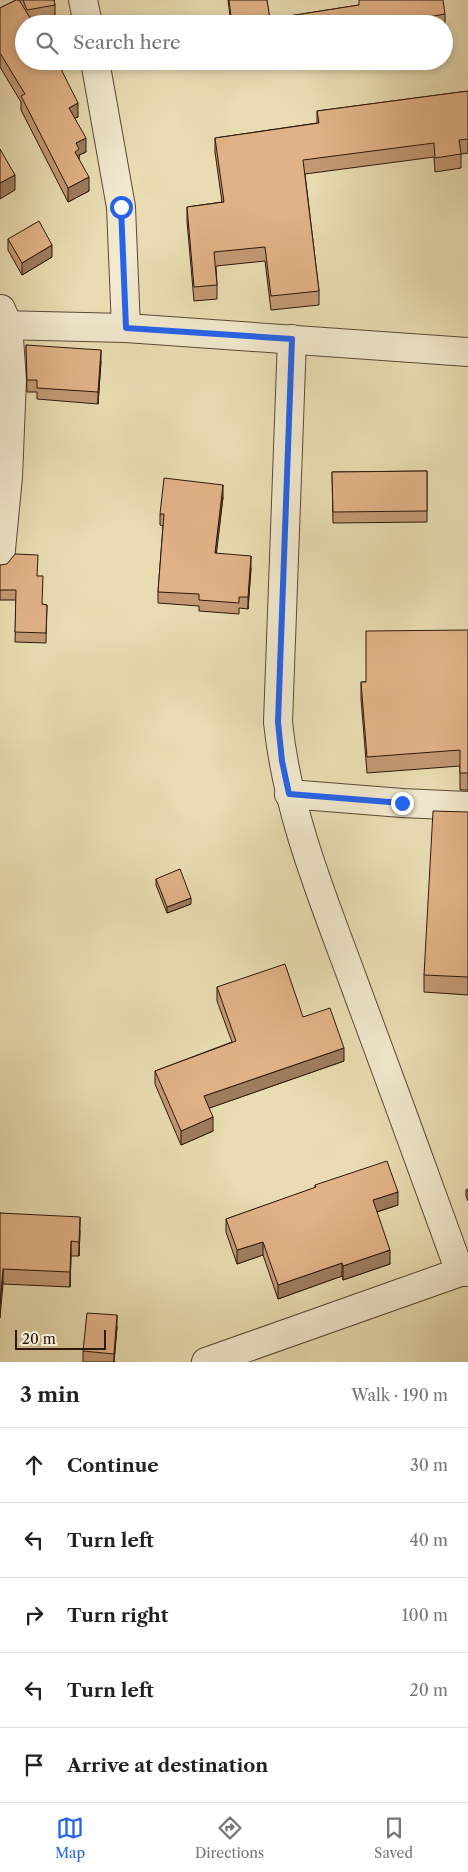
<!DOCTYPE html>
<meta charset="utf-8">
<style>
:root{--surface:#fff;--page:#f2f2f2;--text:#222;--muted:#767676;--line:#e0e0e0;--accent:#2563eb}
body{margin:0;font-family:"Libre Caslon Text",serif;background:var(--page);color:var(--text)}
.scale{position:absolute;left:15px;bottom:12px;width:91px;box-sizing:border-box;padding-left:5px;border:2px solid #2d180c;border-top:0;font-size:14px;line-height:18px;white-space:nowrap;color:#2d180c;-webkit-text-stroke:4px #f1e8cd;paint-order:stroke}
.stop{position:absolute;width:15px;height:15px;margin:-11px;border:4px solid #2563eb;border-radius:50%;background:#fff}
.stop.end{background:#2563eb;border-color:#fff;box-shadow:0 1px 5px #0008}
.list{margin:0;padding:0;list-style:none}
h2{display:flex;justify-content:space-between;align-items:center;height:65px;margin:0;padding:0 20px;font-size:21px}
h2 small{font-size:16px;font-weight:400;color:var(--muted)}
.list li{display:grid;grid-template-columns:32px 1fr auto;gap:15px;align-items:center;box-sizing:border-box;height:75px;padding:0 20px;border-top:1px solid var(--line)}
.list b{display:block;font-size:19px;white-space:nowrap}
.list em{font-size:16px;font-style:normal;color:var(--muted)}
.icon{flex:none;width:28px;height:28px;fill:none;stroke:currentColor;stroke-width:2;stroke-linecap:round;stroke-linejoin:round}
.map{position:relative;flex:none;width:468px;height:1362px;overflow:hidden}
.search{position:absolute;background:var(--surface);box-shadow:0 2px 8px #0003;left:15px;right:15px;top:15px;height:55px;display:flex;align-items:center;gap:12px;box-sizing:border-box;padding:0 18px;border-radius:28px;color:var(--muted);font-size:19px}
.sheet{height:440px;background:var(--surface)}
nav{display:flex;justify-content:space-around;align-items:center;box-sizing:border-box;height:70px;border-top:1px solid var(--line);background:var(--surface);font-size:14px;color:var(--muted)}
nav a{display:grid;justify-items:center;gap:2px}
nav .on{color:var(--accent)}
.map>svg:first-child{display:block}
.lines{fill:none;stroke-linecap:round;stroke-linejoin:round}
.minor-casing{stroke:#5c4936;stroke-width:30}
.minor{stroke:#f1e8cd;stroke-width:28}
.wall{fill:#c29974;stroke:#2d180c}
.shaded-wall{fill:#9e7d5e;stroke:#2d180c}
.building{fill:#e1b287;stroke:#2d180c}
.route{stroke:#2563eb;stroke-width:6}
</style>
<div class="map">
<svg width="468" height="1362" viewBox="0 0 468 1362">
<rect width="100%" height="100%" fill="#e9dcb2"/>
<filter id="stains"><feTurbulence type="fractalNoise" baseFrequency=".004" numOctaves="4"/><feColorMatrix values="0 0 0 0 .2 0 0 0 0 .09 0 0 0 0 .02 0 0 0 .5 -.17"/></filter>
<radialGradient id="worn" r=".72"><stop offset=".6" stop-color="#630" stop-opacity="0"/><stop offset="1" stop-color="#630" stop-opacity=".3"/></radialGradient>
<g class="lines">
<!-- minor casing -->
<g class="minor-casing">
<g id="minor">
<polyline points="83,0 88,24"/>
<polyline points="95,61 121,207 126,328"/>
<polyline points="0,325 126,328 468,352"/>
<path d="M292 339 278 722C287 812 322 896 353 980 389 1077 425 1175 460 1272"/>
<polyline points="0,560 8,477 12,380 8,325 1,309"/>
<polyline points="289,794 402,803 468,806"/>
<polyline points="206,1362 460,1272 468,1272"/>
</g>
</g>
<!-- minor -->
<use href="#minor" class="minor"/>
</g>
<!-- wall -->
<g class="wall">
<polygon points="16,0 54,0 55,5 55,18 33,22 78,117 75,118 86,152 79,155 79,160 89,191 68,202 21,110 21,102 0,67 0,8"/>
<polygon points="228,0 267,0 270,24 231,24"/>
<polygon points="359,5 445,14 445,28 444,28 444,24 289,24 289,16"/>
<polygon points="294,61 346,61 295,69"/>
<polygon points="468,91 468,153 461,154 461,168 435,172 434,157 305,174 319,291 319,305 271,310 265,261 216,266 217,285 217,299 194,301 187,221 187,207 222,202 215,152 215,138 317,123 317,111"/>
<polygon points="8,239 52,257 22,275 8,250"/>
<polygon points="26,345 101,361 98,404 37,399 37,392 27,392"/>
<polygon points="427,471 427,522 333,523 332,472"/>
<polygon points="223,497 216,554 251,568 248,609 239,608 239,614 199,611 199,606 158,603 158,592 163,526 160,525 160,514"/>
<polygon points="0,565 38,576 42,604 47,605 46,643 15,642 16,600 0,600"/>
<polygon points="468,630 468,790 460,790 460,766 367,773 361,699 361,682 366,682"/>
<polygon points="468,812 468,995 424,992 424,975"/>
<polygon points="156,879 191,904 167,913 156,885"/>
<polygon points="217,987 303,1017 344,1061 209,1108 213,1131 181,1145 155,1084 155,1071 232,1042 217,1001"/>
<polygon points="315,1185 398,1205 377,1212 390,1264 343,1280 342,1276 278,1299 263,1255 237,1264 226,1232 226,1219 315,1188"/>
<polygon points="468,1189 468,1201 466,1196 466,1190"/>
<polygon points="0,1213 80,1231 79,1256 71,1256 70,1287 3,1284"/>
<polygon points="117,1327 114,1362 83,1362 83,1351"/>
</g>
<!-- shaded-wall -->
<g class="shaded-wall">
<polygon points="78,103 78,117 69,121 69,108"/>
<polygon points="86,138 86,152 79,155 79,163 75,152 76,143"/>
<polygon points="15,175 15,190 0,199 0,183"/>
<polygon points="89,177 89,191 68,202 68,188"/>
<polygon points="52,245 52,257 22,275 22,263"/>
<polygon points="101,350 101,361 98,404 98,392"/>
<polygon points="223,485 223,497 215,565 215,553"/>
<polygon points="251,556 251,568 248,609 248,597"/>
<polygon points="191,898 191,904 167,913 167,907"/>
<polygon points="344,1048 344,1061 204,1110 204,1096"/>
<polygon points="213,1117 213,1131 181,1145 181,1131"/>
<polygon points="398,1192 398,1205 373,1213 373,1200"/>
<polygon points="80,1217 80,1231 79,1256 79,1242"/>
<polygon points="71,1241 71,1256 70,1287 70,1272"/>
<polygon points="263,1242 263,1255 237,1264 237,1250"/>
<polygon points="390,1250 390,1264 343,1280 343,1266"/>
<polygon points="342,1263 342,1276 278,1299 278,1285"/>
<polygon points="3,1269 3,1284 0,1318 0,1304"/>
<polygon points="117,1315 117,1327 114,1362 114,1354"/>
</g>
<!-- building -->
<g class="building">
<polygon points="16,0 19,0 34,24 24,24 24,61 57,61 78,103 69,108 86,138 76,143 79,149 75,152 89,177 68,188 21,96 25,94 0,53 0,8"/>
<polygon points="23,0 54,0 55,5 27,10"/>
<polygon points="229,0 267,0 270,19 232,24"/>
<polygon points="359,0 443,0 445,14 395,23 395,24 290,24 289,16 359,5"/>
<polygon points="468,91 468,139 459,140 461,154 435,158 434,143 303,160 319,291 271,296 265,247 214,252 217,285 194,287 187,207 224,202 215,138 319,123 317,111"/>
<polygon points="0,149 15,175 0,183"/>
<polygon points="39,221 52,245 22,263 8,239"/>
<polygon points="26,345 101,350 98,392 37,388 37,380 27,380"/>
<polygon points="427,471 427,511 333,512 332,472"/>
<polygon points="164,478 223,485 215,553 251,556 248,597 239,597 239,603 199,600 199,594 158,592 164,514 160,514"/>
<polygon points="15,554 38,555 37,576 43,576 42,604 47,605 46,633 15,632 16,590 0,590 0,565 7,564"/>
<polygon points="468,630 468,773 460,773 460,750 367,757 361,682 366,682 366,631"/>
<polygon points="433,811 468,812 468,977 424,975"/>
<polygon points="180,869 191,898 167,907 156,879"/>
<polygon points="285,964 303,1017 330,1008 344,1048 204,1096 213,1117 181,1131 155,1071 236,1041 217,987"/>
<polygon points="387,1161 398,1192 373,1200 390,1250 343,1266 342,1263 278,1285 263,1242 237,1250 226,1219 316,1187 315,1185"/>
<polygon points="0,1213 80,1217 79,1242 71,1241 70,1272 3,1269 0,1304"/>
<polygon points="87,1313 117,1315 114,1354 83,1351"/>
</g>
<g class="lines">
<!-- route -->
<polyline class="route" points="121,207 126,328 292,339 278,722 282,761 289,794 402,803"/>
</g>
<rect width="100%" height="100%" filter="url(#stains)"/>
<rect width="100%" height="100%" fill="url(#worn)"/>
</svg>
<div class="scale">20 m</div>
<div class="stop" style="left:121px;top:207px"></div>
<div class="stop end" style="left:402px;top:803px"></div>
<div class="search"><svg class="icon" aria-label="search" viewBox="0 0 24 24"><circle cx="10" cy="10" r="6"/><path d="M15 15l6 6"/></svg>Search here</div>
</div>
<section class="sheet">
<h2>3 min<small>Walk · 190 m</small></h2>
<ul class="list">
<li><svg class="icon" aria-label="ahead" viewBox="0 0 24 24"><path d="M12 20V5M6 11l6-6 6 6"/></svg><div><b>Continue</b></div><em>30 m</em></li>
<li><svg class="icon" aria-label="left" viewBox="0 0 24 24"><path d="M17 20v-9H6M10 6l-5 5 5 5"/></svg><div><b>Turn left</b></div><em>40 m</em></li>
<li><svg class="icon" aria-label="right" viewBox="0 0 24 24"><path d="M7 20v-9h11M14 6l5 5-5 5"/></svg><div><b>Turn right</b></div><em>100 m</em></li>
<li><svg class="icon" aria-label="left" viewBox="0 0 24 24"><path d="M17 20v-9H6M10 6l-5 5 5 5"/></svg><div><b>Turn left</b></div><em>20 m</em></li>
<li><svg class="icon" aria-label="arrive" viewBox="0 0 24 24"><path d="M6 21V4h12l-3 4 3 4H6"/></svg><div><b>Arrive at destination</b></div></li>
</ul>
</section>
<nav>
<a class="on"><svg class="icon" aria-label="map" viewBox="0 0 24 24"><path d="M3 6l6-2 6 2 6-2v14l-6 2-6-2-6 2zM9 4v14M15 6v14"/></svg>Map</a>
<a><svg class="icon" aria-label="directions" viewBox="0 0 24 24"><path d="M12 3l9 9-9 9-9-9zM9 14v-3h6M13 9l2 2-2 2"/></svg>Directions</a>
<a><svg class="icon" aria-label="saved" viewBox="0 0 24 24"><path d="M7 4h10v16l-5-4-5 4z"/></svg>Saved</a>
</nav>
